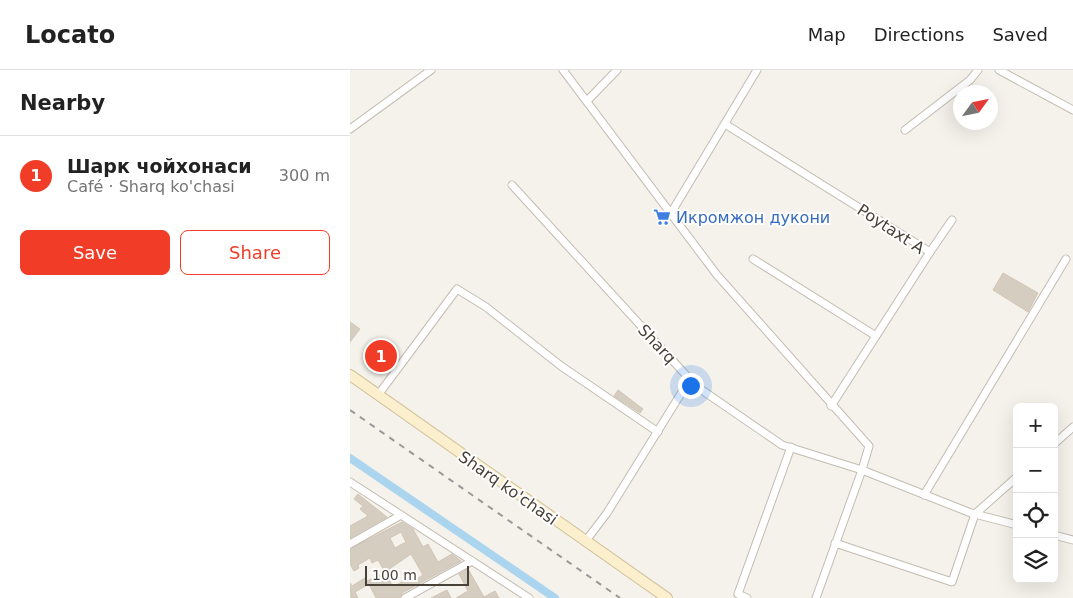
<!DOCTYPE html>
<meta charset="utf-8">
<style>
:root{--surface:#fff;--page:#f6f6f6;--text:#222;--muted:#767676;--line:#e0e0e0;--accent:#f13d27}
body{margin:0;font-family:"DejaVu Sans",sans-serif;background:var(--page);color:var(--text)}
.controls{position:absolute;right:15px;bottom:15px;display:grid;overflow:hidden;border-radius:8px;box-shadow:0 5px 20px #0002}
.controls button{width:45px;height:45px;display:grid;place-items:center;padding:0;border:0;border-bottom:1px solid var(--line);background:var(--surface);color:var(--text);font:25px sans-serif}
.compass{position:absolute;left:603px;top:15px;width:45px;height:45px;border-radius:50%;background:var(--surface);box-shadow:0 5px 20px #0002;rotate:57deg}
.scale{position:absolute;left:15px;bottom:12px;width:104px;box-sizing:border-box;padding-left:5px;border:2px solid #494239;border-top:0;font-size:14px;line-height:18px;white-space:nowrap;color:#494239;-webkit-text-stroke:4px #fff;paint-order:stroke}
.you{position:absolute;left:340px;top:315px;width:18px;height:18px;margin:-12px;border:4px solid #fff;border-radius:50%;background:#1a73e8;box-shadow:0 0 0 8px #1a73e833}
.badge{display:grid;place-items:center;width:32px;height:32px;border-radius:50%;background:var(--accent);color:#fff;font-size:16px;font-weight:700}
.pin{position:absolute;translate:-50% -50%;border:2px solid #fff;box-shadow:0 1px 5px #0006}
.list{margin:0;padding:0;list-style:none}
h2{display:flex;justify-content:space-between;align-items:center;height:65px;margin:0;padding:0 20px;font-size:21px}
h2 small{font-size:16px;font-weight:400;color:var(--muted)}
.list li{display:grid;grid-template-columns:32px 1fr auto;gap:15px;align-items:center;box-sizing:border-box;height:80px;padding:0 20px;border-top:1px solid var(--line)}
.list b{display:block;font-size:19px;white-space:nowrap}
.list p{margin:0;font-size:16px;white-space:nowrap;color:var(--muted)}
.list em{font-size:16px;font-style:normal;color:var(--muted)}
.actions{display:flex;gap:10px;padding:15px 20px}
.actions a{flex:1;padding:11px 0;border:1px solid var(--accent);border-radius:8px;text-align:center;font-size:18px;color:var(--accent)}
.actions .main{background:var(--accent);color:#fff}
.icon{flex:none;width:28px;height:28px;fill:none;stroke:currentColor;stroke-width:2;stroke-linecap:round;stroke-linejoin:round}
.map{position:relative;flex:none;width:723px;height:528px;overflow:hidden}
header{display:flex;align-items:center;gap:30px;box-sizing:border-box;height:70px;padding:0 25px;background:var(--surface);border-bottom:1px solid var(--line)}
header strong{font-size:24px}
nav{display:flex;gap:28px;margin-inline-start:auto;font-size:18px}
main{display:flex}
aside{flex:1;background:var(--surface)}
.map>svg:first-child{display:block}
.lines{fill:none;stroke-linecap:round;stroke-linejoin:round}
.canal{stroke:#abd5ee;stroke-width:8}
.building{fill:#d6cdc1;stroke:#d1c5b5;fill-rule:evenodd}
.minor-casing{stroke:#c3bcb1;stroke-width:9}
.secondary-casing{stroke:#d2c29d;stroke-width:12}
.minor{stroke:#fff;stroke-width:7}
.secondary{stroke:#fcefce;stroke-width:10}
.rail{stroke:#999;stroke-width:2;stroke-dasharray:6 6;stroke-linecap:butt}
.labels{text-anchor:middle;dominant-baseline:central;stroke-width:4;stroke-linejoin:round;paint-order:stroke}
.shop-label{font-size:16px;fill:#366cbe;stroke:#fff;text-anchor:start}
.street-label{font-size:16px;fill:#494239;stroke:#fff}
</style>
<header>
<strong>Locato</strong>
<nav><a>Map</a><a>Directions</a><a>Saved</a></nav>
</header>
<main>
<aside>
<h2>Nearby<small></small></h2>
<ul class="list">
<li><span class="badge">1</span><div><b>Шарк чойхонаси</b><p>Café · Sharq ko'chasi</p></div><em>300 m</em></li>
</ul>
<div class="actions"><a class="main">Save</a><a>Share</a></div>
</aside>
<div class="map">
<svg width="723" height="528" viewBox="0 0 723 528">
<rect width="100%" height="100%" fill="#f5f2eb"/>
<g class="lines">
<!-- canal -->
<polyline class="canal" points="0,388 205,528"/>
</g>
<!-- building -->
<g class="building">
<polygon points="653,203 688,223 678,242 643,220"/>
<polygon points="0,252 10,259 0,272"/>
<polygon points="268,320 293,339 290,343 264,326"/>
<polygon points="8,424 37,447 0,468 0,456 18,446 10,439 13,436 4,429"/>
<path d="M52 452 63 459 73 477 78 474 88 492 102 484 111 491 52 523 50 528H26L19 514 5 522 8 528H1L0 513 2 516 15 508 17 511 35 502 28 490 22 493 20 488 8 495 9 498 4 501 0 494V479ZM51 462 56 472 45 478 40 468ZM61 484 73 505 64 511 62 506 43 517 35 502Z"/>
<polygon points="118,499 134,527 145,521 149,528 106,528 118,521 109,504"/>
<polygon points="97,520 101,528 81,528"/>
</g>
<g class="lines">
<!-- minor casing -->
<g class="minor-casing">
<g id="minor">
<polyline points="213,0 367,205 519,376 512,400 621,443 667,455"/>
<polyline points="649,0 723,40"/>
<polyline points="237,31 267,0"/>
<polyline points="375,54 580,182 481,336"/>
<polyline points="0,59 81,0"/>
<polyline points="555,60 620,10 628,0"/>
<polyline points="162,115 346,316 432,375 512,400 466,528"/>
<polyline points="321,143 407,0"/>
<polyline points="580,182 602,150"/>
<polyline points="403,189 526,266"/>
<polyline points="28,325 107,219 136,237 211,296 308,362"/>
<polyline points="704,374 723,357"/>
<polyline points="0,412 179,528"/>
<polyline points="574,425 716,189"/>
<polyline points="704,465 723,470"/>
<polyline points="235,472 257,443 340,309"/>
<polyline points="485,473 602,512 625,444 667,407"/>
<polyline points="0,474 51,445"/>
<polyline points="55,528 122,491"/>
<polyline points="397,528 388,524 441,377"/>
</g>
</g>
<!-- secondary casing -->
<g class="secondary-casing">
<polyline id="secondary" points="0,305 317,528"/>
</g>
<!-- minor -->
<use href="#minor" class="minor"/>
<!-- secondary -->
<use href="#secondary" class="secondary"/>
<!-- rail -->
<polyline class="rail" points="0,340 270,528"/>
</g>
<!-- icons -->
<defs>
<g id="supermarket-bare" transform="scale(1.35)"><path d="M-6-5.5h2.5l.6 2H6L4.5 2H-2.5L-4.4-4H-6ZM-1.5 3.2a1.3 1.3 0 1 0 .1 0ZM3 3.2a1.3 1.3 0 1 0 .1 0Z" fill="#3f7fe0" stroke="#fff" stroke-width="2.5" paint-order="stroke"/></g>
</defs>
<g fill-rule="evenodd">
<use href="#supermarket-bare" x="312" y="147"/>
</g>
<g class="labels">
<!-- shop labels -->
<g class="shop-label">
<text x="326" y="147">Икромжон дукони</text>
</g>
<!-- street labels -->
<g class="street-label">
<text transform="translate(541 159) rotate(33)">Poytaxt A</text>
<text transform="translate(307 274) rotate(47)">Sharq</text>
<text transform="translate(158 418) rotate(35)">Sharq ko'chasi</text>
</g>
</g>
</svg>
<div class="controls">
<button>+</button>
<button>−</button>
<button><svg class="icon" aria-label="locate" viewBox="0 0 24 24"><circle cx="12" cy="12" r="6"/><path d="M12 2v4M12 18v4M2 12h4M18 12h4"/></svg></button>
<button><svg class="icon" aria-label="layers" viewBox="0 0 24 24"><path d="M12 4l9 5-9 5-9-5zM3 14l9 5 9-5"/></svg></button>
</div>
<svg class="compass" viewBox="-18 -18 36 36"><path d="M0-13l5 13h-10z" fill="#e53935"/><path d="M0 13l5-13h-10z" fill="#767676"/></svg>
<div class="scale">100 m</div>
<div class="you"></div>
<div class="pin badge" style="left:31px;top:286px">1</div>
</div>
</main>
